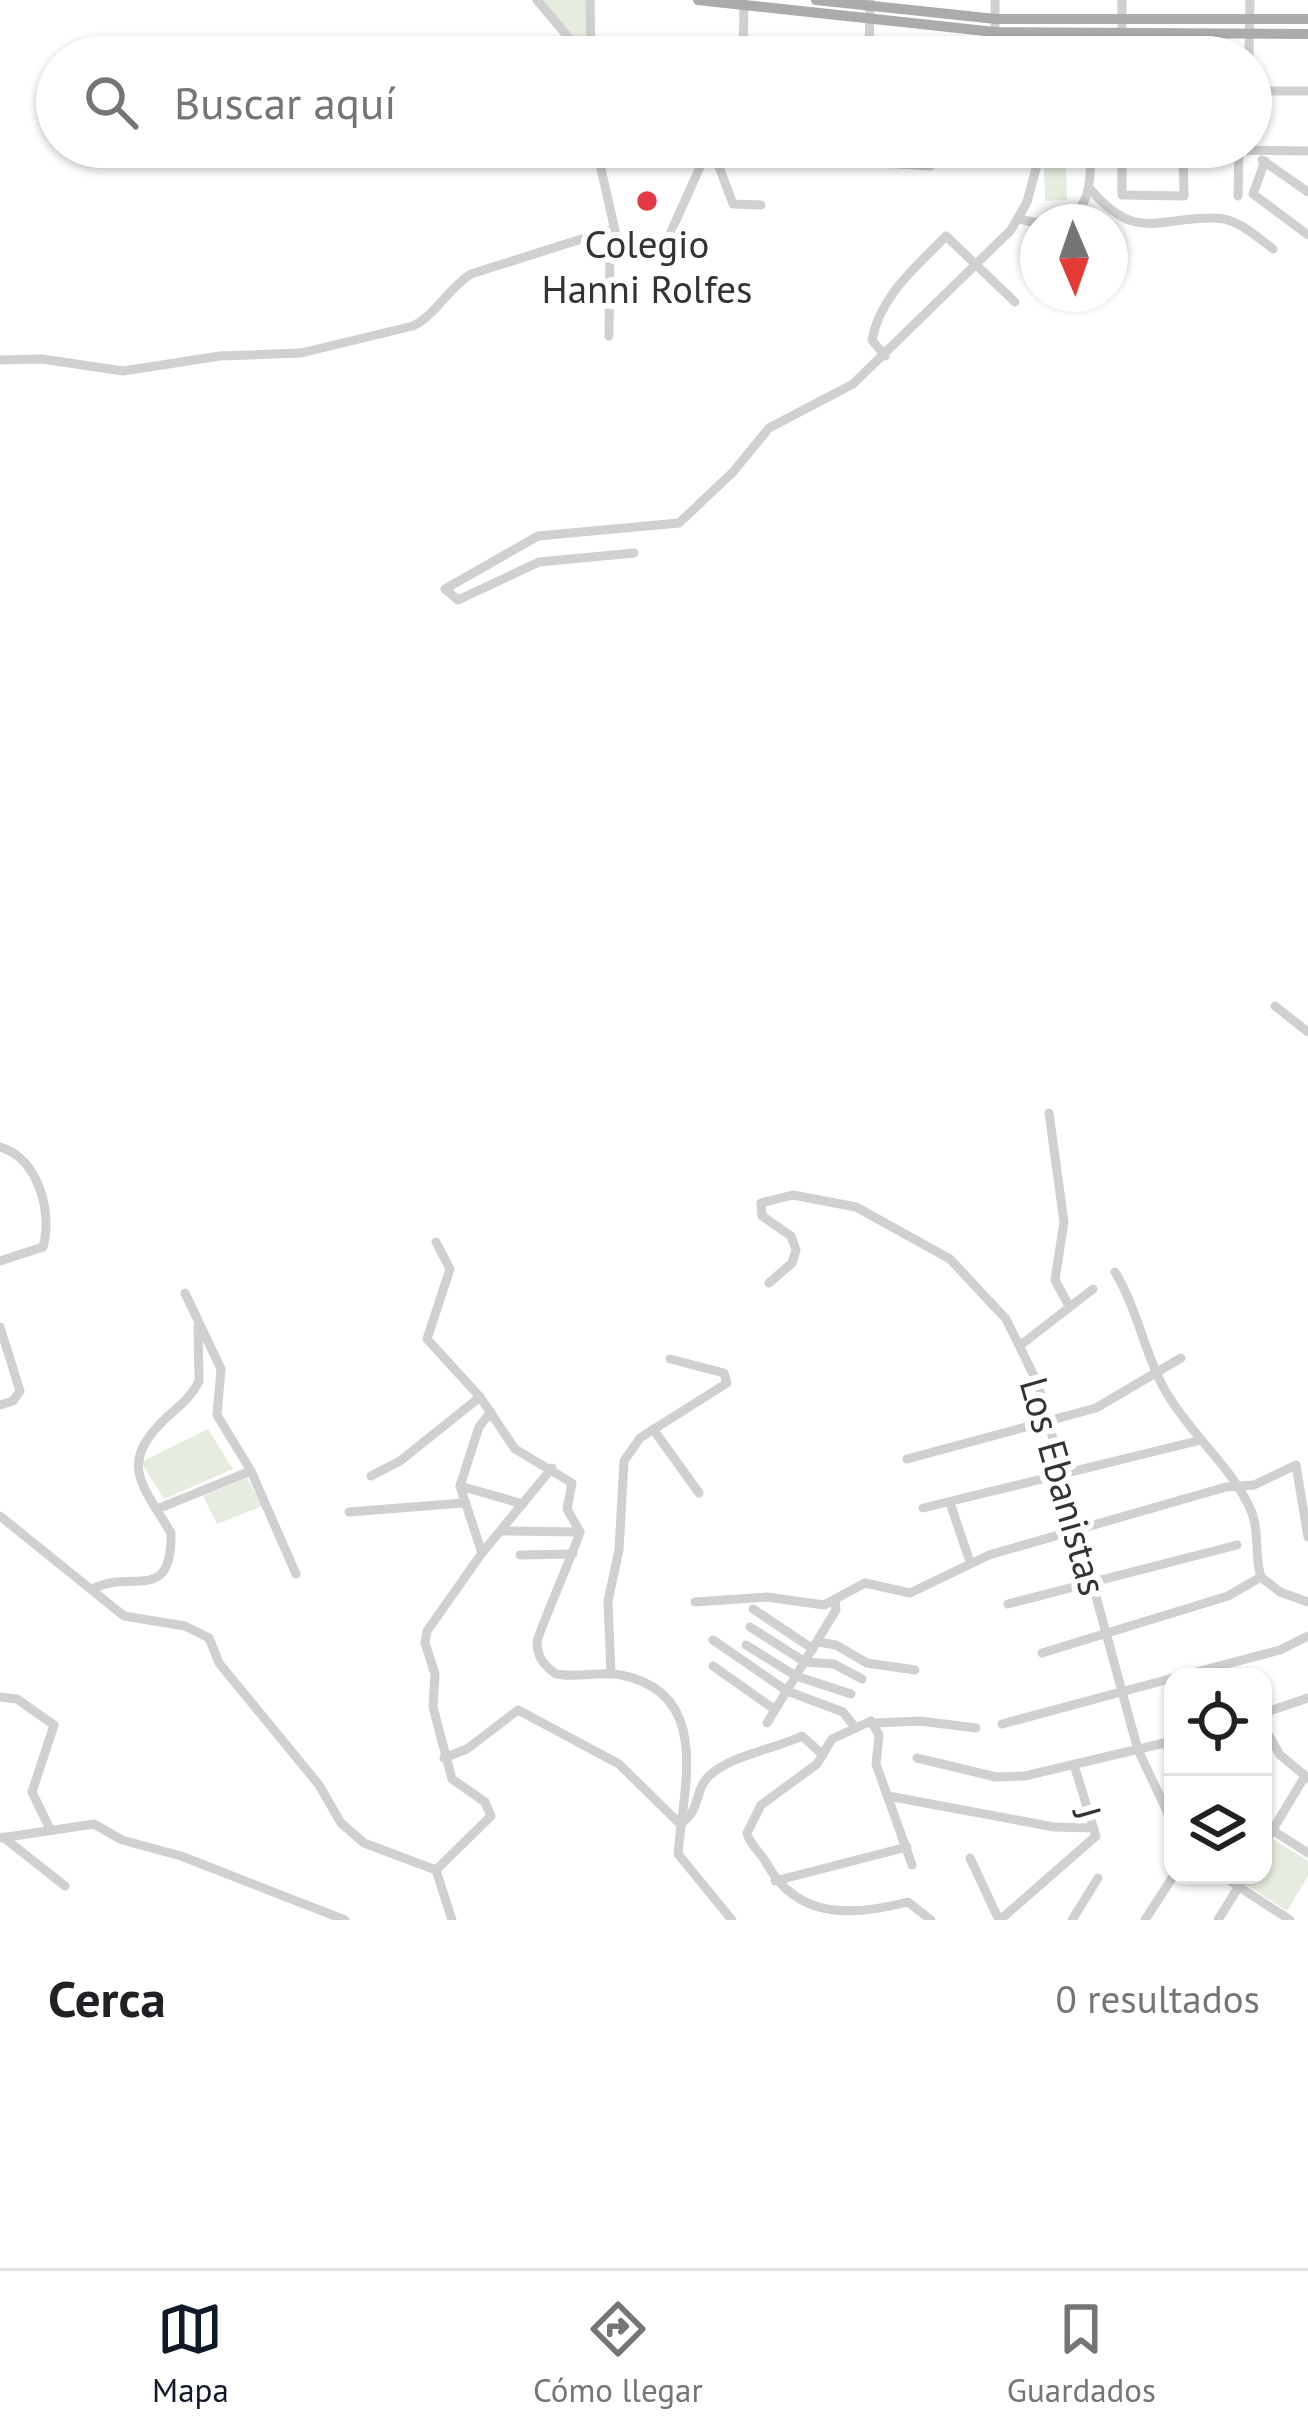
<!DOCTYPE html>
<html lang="es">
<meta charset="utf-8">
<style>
:root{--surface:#fff;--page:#f2f2f2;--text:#202124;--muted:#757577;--line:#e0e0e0;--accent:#111827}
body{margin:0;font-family:"PT Sans",sans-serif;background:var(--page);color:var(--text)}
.controls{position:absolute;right:36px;bottom:36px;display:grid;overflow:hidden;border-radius:24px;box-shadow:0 3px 9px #0004}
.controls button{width:108px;height:108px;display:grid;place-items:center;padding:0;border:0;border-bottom:3px solid var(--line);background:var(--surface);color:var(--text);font:60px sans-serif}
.compass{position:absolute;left:1020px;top:204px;width:108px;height:108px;border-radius:50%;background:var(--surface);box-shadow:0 3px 9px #0004;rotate:178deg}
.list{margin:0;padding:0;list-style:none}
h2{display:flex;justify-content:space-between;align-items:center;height:156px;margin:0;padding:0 48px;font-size:51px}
h2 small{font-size:39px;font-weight:400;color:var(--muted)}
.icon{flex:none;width:66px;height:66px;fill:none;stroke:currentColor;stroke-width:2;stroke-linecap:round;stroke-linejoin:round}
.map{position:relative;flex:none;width:1308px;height:1920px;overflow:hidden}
.search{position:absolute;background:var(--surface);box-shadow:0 3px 9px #0004;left:36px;right:36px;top:36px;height:132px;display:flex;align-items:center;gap:30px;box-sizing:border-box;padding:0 42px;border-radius:66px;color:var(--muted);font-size:45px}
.sheet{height:348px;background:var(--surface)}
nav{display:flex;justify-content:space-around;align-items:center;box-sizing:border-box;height:168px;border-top:3px solid var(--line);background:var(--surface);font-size:33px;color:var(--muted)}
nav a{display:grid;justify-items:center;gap:6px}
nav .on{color:var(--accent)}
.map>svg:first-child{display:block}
.green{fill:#e6ecdf}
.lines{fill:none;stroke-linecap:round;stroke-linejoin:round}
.minor{stroke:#d0d0d0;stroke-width:9}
.major{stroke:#ababab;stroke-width:10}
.poi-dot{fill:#e63946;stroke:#fff;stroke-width:4.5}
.labels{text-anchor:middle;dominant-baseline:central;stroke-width:12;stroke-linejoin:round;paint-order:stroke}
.poi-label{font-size:39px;fill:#333;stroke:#fff}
.street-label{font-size:39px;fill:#333;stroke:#fff}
</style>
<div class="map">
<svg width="1308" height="1920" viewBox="0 0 1308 1920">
<rect width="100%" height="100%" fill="#fff"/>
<!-- green -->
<g class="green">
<polygon points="542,0 589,0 588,44 580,49"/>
<polygon points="1044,165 1066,165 1067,200 1045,201"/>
<polygon points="208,1429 233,1469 164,1499 141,1462"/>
<polygon points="247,1478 262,1506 217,1524 203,1496"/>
<polygon points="1269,1837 1308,1861 1308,1876 1287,1911 1242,1882 1247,1875 1263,1875 1263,1848"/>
</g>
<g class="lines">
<!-- minor -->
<g class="minor">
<polyline points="537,0 585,57"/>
<polyline points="590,0 591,57"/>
<polyline points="591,47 679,57"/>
<polyline points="743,57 744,2"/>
<polyline points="869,57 870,0"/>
<polyline points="995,57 995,0"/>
<polyline points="1122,57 1122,0"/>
<polyline points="1249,57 1250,0"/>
<polyline points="1251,91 1308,91"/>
<polyline points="596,147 617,239 629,249 665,245 709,147"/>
<polyline points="721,147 757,155 930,166"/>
<polyline points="723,147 718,164 733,204 761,205"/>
<polyline points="979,147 1308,151"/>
<polyline points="1122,147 1122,195 1184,196 1183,151"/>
<polyline points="1262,160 1308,192"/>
<polyline points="1265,161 1253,194 1308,235"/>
<path d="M1090 189C1136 242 1154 218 1213 218 1236 217 1256 236 1273 249"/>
<polyline points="1238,196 1239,151"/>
<polyline points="1019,219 1038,223"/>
<path d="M1065 222C1092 205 1090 180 1091 151"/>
<polyline points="609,336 610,248 617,239"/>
<path d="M885 356 872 340C880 296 916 267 946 236L1015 302"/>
<path d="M0 360 42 359 123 371 220 356 301 353 413 326C436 315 448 288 471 274L613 229"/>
<polyline points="634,553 539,562 458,600 445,589 538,536 679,523 733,472 769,428 853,384 1011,230 1027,202 1041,150"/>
<polyline points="1275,1006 1308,1032"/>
<polyline points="1049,1113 1064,1222 1055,1280 1069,1306"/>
<path d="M0 1147C38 1157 53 1213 43 1247L0 1261"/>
<path d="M436 1242 450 1269 427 1339 480 1397 515 1449 572 1483 567 1509 580 1532C574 1551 537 1636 537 1642 537 1658 545 1666 556 1674 578 1678 599 1671 621 1675 713 1693 683 1788 678 1854L732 1920"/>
<path d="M1115 1272C1138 1310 1145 1356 1166 1392 1190 1434 1235 1470 1252 1513 1260 1534 1254 1556 1261 1577L1280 1592 1308 1602"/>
<polyline points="769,1283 792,1263 796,1250 791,1236 762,1216 761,1203 793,1195 856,1207 950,1259 1006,1319 1038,1384 1138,1750 1173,1824"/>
<polyline points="185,1293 221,1369 217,1415 251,1471 296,1574"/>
<polyline points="0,1327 20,1391 13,1401 0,1405"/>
<polyline points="1022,1344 1093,1289"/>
<polyline points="653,1429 699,1493"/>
<polyline points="907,1459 1096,1408 1181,1358"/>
<polyline points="371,1476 400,1461 480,1397"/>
<polyline points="460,1486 523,1504"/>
<polyline points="950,1503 970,1562"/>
<polyline points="923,1508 1197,1441"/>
<polyline points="157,1509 251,1471"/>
<polyline points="349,1512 463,1503"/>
<polyline points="0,1516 124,1616 185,1626 209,1638 219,1663 319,1785 341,1823 364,1843 436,1870 452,1920"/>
<polyline points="503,1531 580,1532"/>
<polyline points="482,1553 552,1468"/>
<polyline points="520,1555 573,1554"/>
<path d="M93 1589C131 1568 172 1606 171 1533 142 1484 117 1464 167 1417 180 1406 192 1396 199 1381L198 1327"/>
<polyline points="695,1602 767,1597 824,1605 865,1583 910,1593 989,1555 1226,1487 1254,1485 1296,1465 1308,1537"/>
<polyline points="1008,1604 1237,1545"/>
<polyline points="753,1609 813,1649"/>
<polyline points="750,1627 805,1662 834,1664 862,1679"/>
<polyline points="713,1640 787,1691 843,1712 854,1726"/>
<polyline points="818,1642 836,1645 867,1663 915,1670"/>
<polyline points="746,1645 796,1676 851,1694"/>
<polyline points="1042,1653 1228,1596 1261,1577"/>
<polyline points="713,1666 774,1709"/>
<polyline points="611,1674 608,1601 619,1550 624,1461 640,1438 727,1383 724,1373 670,1359"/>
<polyline points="1177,1677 1280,1650 1308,1636"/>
<polyline points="0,1697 17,1699 54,1725 32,1792 49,1827"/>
<polyline points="1263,1713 1308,1698"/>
<polyline points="767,1723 836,1610 835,1601"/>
<polyline points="876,1723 920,1721 976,1728"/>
<polyline points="1002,1724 1173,1678"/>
<polyline points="1263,1725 1280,1755 1308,1778"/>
<path d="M444 1758 467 1749 518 1710 619 1764 680 1824C702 1810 693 1791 710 1775 732 1755 775 1749 802 1736L823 1755"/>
<polyline points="917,1758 996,1777 1025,1776 1173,1741"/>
<polyline points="888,1796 1054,1827 1094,1828"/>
<polyline points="1263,1824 1308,1853"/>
<polyline points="3,1837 65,1886"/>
<polyline points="0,1838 94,1824 122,1840 181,1856 345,1920"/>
<polyline points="1263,1846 1305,1776"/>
<polyline points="970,1858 999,1920"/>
<path d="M912 1865 876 1764 879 1735 871 1721 832 1739 817 1764 761 1805 747 1833C750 1846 761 1852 767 1864 798 1920 853 1916 908 1902L931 1920"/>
<polyline points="436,1870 491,1816 485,1802 452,1779 433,1707 435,1674 425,1643 427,1631 482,1553 460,1486 479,1427 491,1412"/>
<polyline points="1221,1875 1290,1920"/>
<polyline points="775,1881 907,1847"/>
<polyline points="1000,1920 1096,1836 1074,1765"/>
<polyline points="1072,1920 1098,1878"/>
<polyline points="1145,1920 1174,1875"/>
<polyline points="1218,1920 1246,1875"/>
</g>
<!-- major -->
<g class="major">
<polyline points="698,0 995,32 1308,34"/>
<polyline points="816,0 996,19 1308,19"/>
</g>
</g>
<!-- markers -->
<circle class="poi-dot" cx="647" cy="201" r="12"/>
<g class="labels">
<!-- poi labels -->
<g class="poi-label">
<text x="647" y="243">Colegio<tspan x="647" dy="45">Hanni Rolfes</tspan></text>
</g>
<!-- street labels -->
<g class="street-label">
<text transform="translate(1064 1486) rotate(74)">Los Ebanistas</text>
<text transform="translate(1088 1813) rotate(74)">J</text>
</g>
</g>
</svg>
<div class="controls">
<button><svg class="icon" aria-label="locate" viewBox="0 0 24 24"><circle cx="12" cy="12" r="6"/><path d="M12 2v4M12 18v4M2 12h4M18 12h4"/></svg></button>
<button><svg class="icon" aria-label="layers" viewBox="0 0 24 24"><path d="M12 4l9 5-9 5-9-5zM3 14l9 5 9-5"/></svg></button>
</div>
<svg class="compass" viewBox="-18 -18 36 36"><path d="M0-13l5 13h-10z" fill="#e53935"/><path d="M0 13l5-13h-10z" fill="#757577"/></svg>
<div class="search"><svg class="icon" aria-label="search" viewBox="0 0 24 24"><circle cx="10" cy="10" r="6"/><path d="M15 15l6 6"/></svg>Buscar aquí</div>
</div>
<section class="sheet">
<h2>Cerca<small>0 resultados</small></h2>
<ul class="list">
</ul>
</section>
<nav>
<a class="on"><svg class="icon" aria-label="map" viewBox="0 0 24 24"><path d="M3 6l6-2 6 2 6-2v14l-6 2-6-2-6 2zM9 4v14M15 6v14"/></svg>Mapa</a>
<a><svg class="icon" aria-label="directions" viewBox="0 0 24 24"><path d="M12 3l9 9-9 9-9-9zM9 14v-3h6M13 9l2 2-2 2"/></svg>Cómo llegar</a>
<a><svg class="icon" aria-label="saved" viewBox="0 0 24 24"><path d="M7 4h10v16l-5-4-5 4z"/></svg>Guardados</a>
</nav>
